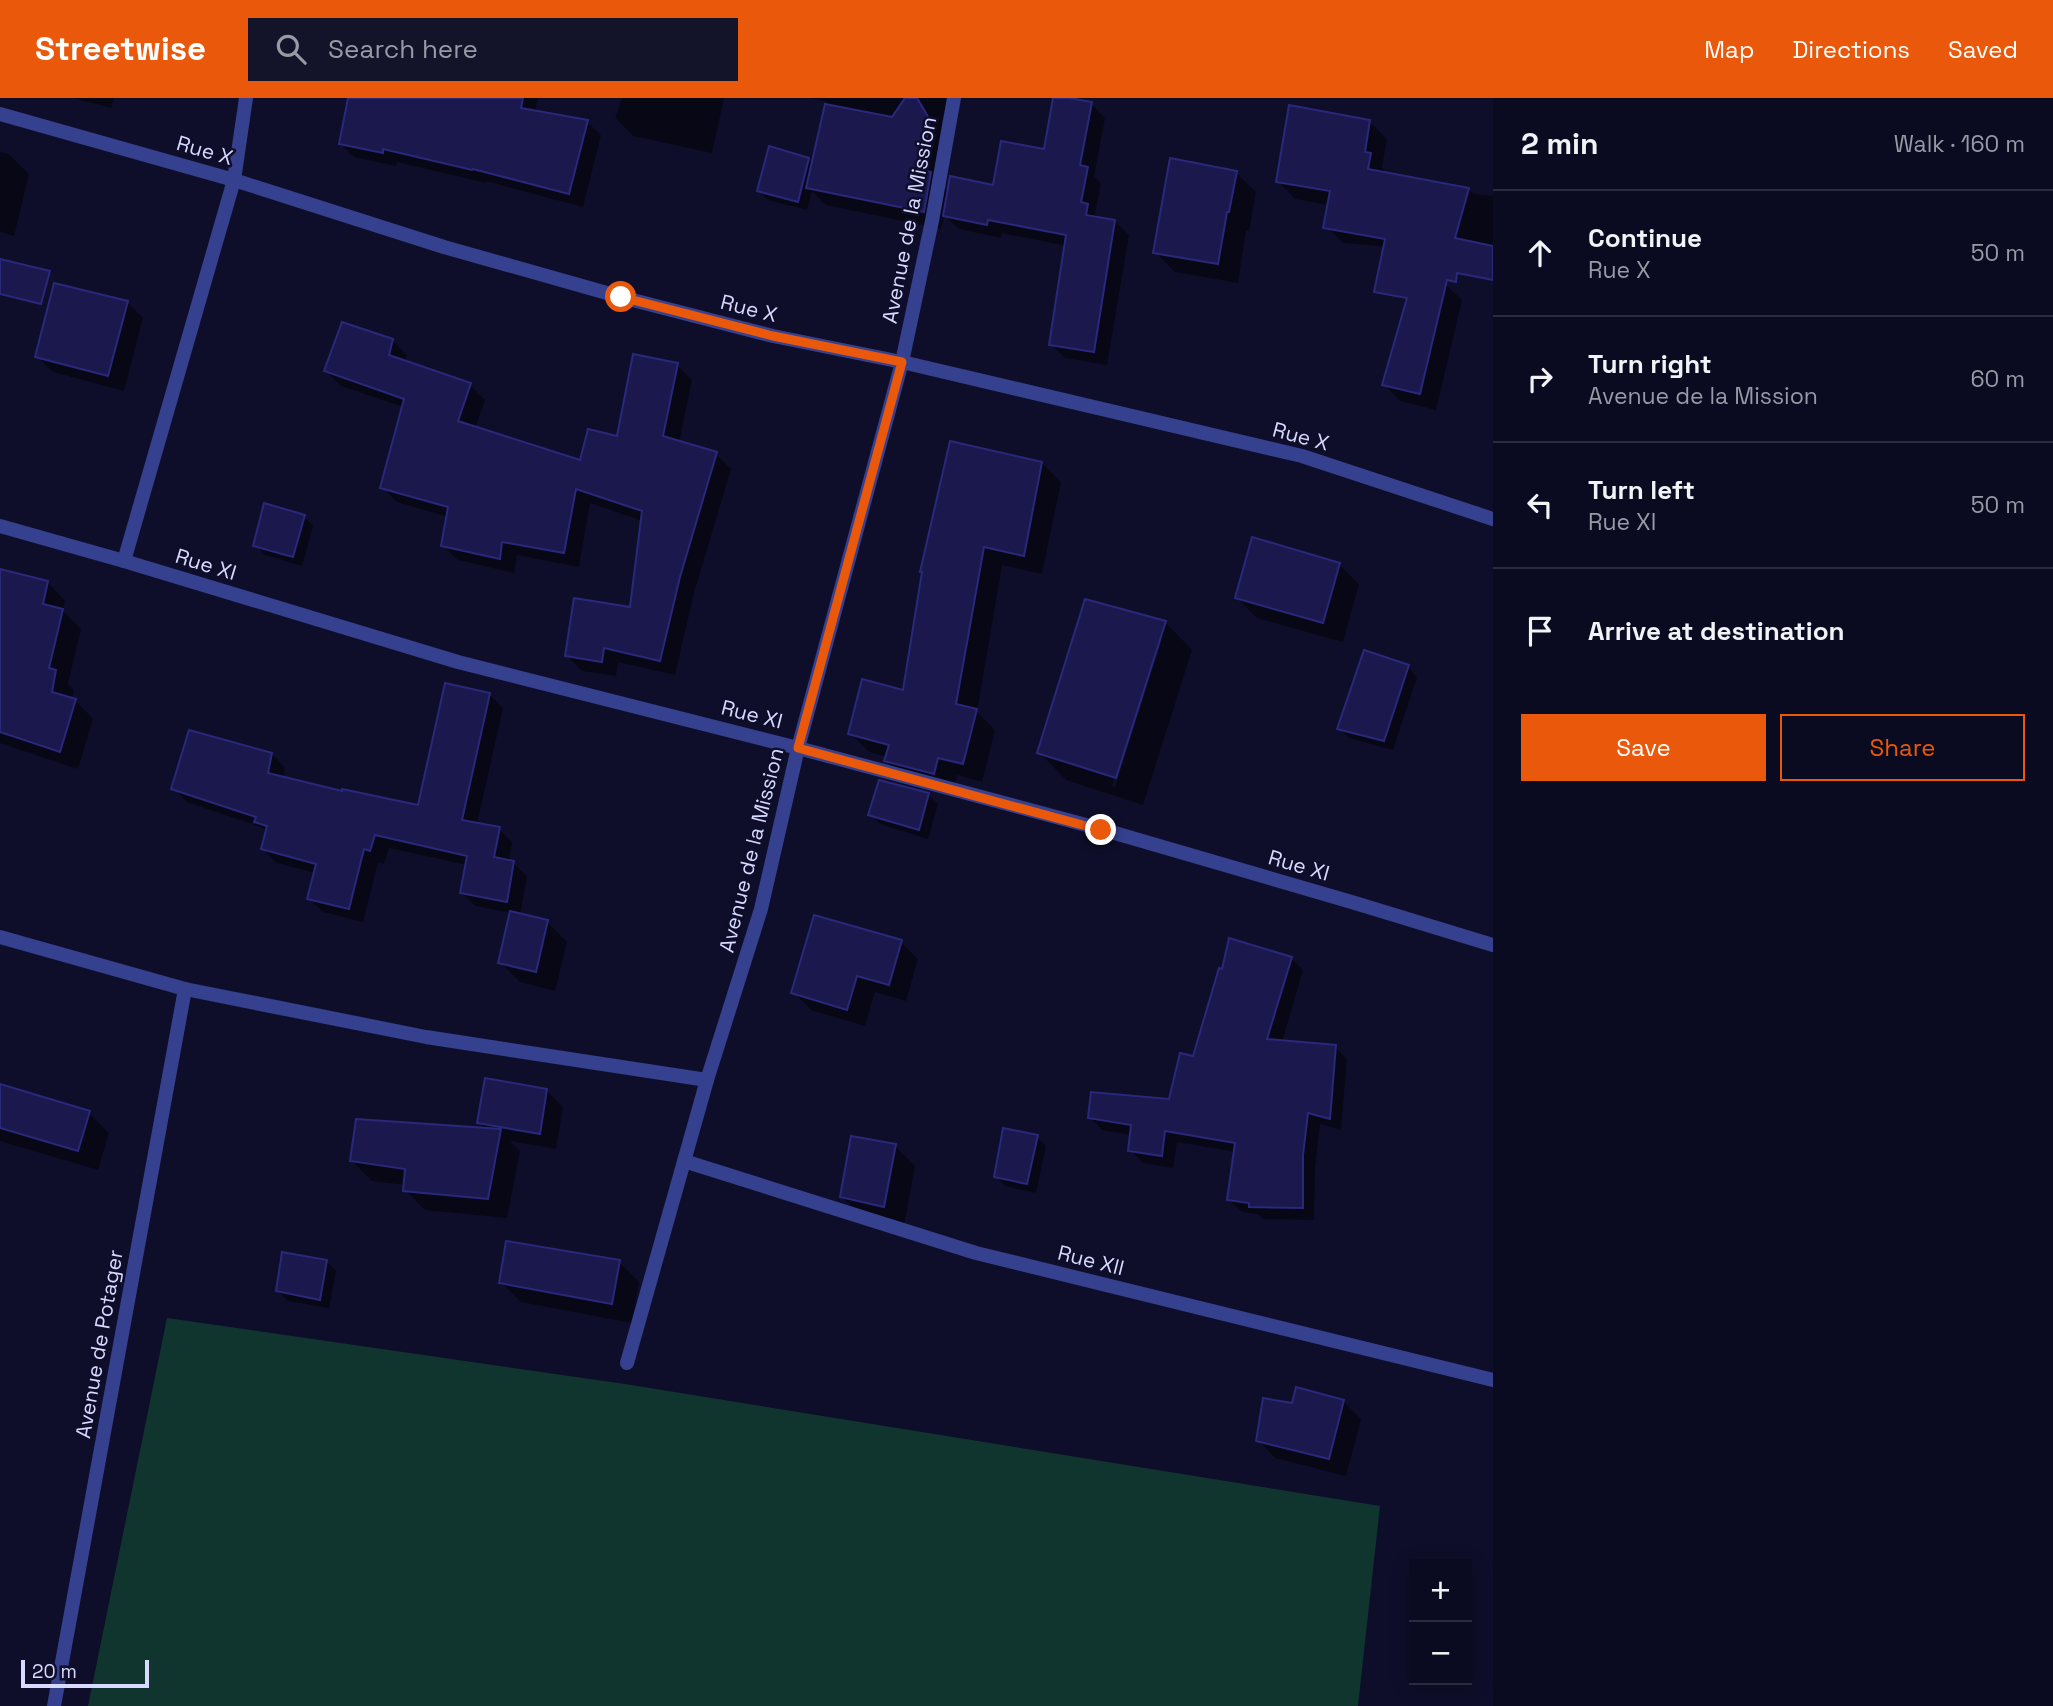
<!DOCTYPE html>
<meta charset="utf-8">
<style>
:root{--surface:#0a0a20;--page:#131329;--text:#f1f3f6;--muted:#999aa5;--line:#2a2b3e;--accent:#ea580c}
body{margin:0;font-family:"Space Grotesk",sans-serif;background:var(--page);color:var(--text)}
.controls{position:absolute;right:21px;bottom:21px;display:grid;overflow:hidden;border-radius:0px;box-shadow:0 4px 18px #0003}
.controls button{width:63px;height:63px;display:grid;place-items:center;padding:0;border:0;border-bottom:2px solid var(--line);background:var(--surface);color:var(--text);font:35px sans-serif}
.scale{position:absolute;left:21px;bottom:18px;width:128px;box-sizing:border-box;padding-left:7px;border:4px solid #d7d9ff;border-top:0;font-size:19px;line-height:24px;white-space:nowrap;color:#d7d9ff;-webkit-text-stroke:5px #0e0e2a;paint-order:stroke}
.stop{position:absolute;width:21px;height:21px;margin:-16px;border:5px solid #ea580c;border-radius:50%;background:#fff}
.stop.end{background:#ea580c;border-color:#fff;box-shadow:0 2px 7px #0008}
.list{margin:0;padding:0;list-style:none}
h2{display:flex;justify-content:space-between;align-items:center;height:91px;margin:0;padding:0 28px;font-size:30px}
h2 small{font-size:23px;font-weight:400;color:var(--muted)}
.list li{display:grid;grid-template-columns:46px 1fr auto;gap:21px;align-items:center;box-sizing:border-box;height:126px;padding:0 28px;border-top:2px solid var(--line)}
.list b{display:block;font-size:26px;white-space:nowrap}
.list p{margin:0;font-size:23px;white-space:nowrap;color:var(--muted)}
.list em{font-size:23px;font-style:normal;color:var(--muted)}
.actions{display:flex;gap:14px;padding:21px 28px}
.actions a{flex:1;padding:16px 0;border:2px solid var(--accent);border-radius:0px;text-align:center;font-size:24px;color:var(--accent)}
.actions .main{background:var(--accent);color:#fff}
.icon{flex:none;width:38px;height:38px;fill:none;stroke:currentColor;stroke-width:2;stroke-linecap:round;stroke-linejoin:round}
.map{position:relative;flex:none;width:1493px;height:1608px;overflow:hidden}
header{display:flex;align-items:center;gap:42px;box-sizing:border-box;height:98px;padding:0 35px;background:var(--accent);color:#fff}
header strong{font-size:33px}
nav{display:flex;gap:38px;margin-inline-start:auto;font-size:24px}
.search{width:490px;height:63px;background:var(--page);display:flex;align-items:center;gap:18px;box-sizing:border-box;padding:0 24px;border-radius:0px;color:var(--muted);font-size:26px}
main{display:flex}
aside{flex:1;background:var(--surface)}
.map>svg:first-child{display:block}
.green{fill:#10352e}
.shadow{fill:#0007;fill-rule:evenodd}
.building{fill:#1a184d;stroke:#2a287b;stroke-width:2}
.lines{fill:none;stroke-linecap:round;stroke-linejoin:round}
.minor{stroke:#35408e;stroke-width:14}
.route{stroke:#ea580c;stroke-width:9}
.labels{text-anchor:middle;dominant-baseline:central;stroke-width:5;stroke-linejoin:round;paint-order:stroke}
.street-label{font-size:21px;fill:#d7d9ff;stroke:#0e0e2a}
</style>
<header>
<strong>Streetwise</strong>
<div class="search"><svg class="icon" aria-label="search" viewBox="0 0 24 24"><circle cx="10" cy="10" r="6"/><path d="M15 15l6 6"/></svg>Search here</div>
<nav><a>Map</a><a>Directions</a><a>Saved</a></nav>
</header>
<main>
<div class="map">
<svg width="1493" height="1608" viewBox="0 0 1493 1608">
<rect width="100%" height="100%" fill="#0e0e2a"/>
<!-- green -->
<polygon class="green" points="167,1220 625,1286 1380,1408 1358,1608 88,1608"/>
<!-- shadow -->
<g class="shadow">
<polygon points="73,0 114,0 111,10"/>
<polygon points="350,0 538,0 535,14 587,24 601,37 583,109 486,83 486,85 397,64 396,68 354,59 341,46"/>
<polygon points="622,0 724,0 712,55 633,38 615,20"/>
<polygon points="811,0 951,0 939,85 949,94 994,89 1045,53 1055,0 1091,6 1105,20 1094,78 1101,85 1095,116 1100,121 1115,123 1129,137 1107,267 1065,260 1051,246 1067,148 1002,135 1001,140 959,131 944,117 941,131 826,107 812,93 807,112 768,102 758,92 808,61 813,66 827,4"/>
<polygon points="1369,23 1387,41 1382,69 1387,76 1468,91 1474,96 1493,98 1493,158 1343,145 1325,127 1329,107 1295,101 1278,83"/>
<polygon points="0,54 9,56 29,76 14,138 0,134"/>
<polygon points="1236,75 1256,94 1249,133 1246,132 1238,185 1175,174 1155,154"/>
<polygon points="1445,186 1462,202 1436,312 1400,303 1384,286"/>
<polygon points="127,204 143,220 124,293 53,274 37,259"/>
<polygon points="392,242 407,257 405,264 470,287 485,302 475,330 582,365 618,340 677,267 692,282 679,345 716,356 731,371 694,495 675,577 618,564 616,578 582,573 567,558 632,511 643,423 590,405 579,469 517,457 514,475 458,462 442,447 448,419 397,404 382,389 404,309 341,288 326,273"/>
<polygon points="1042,365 1061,384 1042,476 1002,467 977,614 995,632 982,684 957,677 953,694 905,682 886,663 887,659 869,654 850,635 904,594 922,473"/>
<polygon points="304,418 313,428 302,468 265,457 255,447"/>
<polygon points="1339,466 1359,486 1343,544 1257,520 1237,500"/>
<polygon points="47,484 65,503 63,513 81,531 68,586 74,592 72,601 75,602 93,621 78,671 0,645 0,494"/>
<path d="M1165 524 1192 552 1143 707 1066 682 1039 654ZM1158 541H1162L1115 689 1112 688Z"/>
<polygon points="1408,569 1417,579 1393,652 1349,640 1339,630"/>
<polygon points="489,596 503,610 477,726 499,731 512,744 509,764 513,765 527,778 520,817 547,824 567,844 555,893 520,884 500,864 511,815 475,808 462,795 467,767 389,750 384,766 378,764 363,824 323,814 309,801 315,775 277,765 263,751 267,734 261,729 187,704 173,690 272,656 285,670 283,681 420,709"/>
<polygon points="928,696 938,706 928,741 880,726 870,716"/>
<polygon points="901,844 918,861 906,903 875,894 865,928 811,912 793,894"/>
<polygon points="1291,860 1303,872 1282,944 1335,949 1347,961 1341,1032 1320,1026 1315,1070 1314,1122 1263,1121 1258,1116 1242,1114 1229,1102 1236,1054 1177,1044 1173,1070 1143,1065 1130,1052 1132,1037 1102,1032 1090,1019 1170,1003 1195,960"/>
<polygon points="0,988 89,1015 109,1035 98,1072 0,1043"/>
<polygon points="547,993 563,1009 556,1051 510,1043 520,1053 507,1120 425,1112 405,1092 406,1087 372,1083 352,1063 486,1032 478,1024"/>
<polygon points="1037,1039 1046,1048 1036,1095 1005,1088 996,1078"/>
<polygon points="895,1048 915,1068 904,1128 862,1119 842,1099"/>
<polygon points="326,1163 336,1173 329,1210 288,1203 278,1193"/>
<polygon points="619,1164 639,1184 632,1225 521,1204 501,1184"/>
<polygon points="1343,1303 1361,1321 1346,1378 1275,1360 1258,1342 1293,1307"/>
</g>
<!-- building -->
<g class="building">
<polygon points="348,0 523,0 521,10 588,22 569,96 473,71 472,72 383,51 383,55 339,46"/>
<polygon points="905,0 917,0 930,22 921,72 931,74 924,114 806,90 825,6 892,19"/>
<polygon points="1053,0 1069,0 1092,4 1080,67 1088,69 1081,104 1088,106 1086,117 1115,122 1094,254 1049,247 1066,137 988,122 987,127 943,118 950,78 993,87 1001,43 1044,51"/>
<polygon points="1289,7 1370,22 1365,54 1371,55 1368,71 1469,90 1455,140 1493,148 1493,182 1457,175 1456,184 1447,182 1420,296 1382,287 1407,200 1374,194 1385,141 1323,130 1330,93 1276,84"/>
<polygon points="769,48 809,60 798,104 757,93"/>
<polygon points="1170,60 1237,73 1229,114 1227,114 1218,166 1153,155"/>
<polygon points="0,161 50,173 41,206 0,196"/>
<polygon points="54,185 128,203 108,278 35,259"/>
<polygon points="342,224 393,241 389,257 471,285 458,323 580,362 588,331 617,338 633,256 678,265 663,338 717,354 680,479 660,563 604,550 602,564 565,558 574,500 630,509 642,413 576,391 564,455 502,444 500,461 441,448 448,409 380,390 404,301 324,273"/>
<polygon points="950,343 1042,364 1024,458 984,449 956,606 977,611 963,666 938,660 934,676 884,663 889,647 848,636 862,581 903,592 922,474 920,474"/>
<polygon points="264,405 305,417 293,459 253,448"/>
<polygon points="1252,439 1340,465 1323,525 1235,500"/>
<polygon points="0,471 48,483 43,506 63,511 49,570 56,572 52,594 76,601 60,654 0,634"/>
<polygon points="1085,501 1166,523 1116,680 1037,655"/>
<polygon points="1364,552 1409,567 1384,643 1337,631"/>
<polygon points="445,585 490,595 462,722 500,729 494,759 514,763 507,804 460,795 467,758 375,737 370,753 364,751 349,811 307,801 316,766 261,751 267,728 254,724 256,719 171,691 189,632 272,655 268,675 342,693 342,691 418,707"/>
<polygon points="879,682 929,695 919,732 868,717"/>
<polygon points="510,813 548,822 536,874 498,865"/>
<polygon points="814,817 902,842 889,887 857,878 847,912 791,895"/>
<polygon points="1229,840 1292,859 1267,941 1336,947 1330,1021 1308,1015 1303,1057 1303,1110 1249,1109 1249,1105 1227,1102 1235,1045 1165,1033 1162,1058 1128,1053 1131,1027 1088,1020 1091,994 1169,1001 1180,955 1193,958 1219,870 1222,871"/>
<polygon points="485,980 547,991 540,1036 477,1025"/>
<polygon points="0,986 90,1013 78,1053 0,1030"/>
<polygon points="356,1021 501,1031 488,1101 403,1093 405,1071 350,1063"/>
<polygon points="1003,1030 1038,1037 1027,1086 994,1079"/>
<polygon points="851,1038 896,1046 884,1109 840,1099"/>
<polygon points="506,1143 620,1162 612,1206 499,1185"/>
<polygon points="282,1154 327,1162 320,1202 276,1193"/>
<polygon points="1296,1289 1344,1302 1329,1361 1256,1343 1263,1300 1292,1305"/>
</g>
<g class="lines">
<!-- minor -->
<g class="minor">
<polyline points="0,16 234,82 444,149 621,199 773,238 902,264 1302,358 1493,421"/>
<polyline points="0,428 124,463 458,564 798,650 1101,731 1355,805 1493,847"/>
<polyline points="124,463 234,82 246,0"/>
<polyline points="0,839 185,891 426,939 707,982"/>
<polyline points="684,1063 976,1155 1493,1282"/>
<polyline points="627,1265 707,982 761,811 798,650 902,264 932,123 954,0"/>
<polyline points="54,1608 185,891"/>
</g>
</g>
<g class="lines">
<!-- route -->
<polyline class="route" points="621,199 773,238 902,264 798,650 1101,732"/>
</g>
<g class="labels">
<!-- street labels -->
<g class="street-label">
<text transform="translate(205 52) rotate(16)">Rue X</text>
<text transform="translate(909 122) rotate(-79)">Avenue de la Mission</text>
<text transform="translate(749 210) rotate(14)">Rue X</text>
<text transform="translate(1301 338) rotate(15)">Rue X</text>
<text transform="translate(206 466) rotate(17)">Rue XI</text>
<text transform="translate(752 616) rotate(14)">Rue XI</text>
<text transform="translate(751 752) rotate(-76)">Avenue de la Mission</text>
<text transform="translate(1299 767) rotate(16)">Rue XI</text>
<text transform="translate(1091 1162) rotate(14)">Rue XII</text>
<text transform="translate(99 1246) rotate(-80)">Avenue de Potager</text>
</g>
</g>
</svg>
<div class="controls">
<button>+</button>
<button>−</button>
</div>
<div class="scale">20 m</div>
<div class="stop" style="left:621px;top:199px"></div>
<div class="stop end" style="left:1101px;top:732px"></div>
</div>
<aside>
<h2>2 min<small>Walk · 160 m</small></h2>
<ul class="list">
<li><svg class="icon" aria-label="ahead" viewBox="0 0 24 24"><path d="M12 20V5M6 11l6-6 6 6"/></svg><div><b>Continue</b><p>Rue X</p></div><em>50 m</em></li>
<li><svg class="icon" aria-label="right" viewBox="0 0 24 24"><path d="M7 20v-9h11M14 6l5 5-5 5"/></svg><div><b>Turn right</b><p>Avenue de la Mission</p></div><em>60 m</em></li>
<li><svg class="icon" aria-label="left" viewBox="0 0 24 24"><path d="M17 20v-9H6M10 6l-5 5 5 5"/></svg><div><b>Turn left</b><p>Rue XI</p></div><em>50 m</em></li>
<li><svg class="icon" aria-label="arrive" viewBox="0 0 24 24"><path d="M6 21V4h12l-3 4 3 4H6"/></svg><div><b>Arrive at destination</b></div></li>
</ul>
<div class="actions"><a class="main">Save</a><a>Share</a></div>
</aside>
</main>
